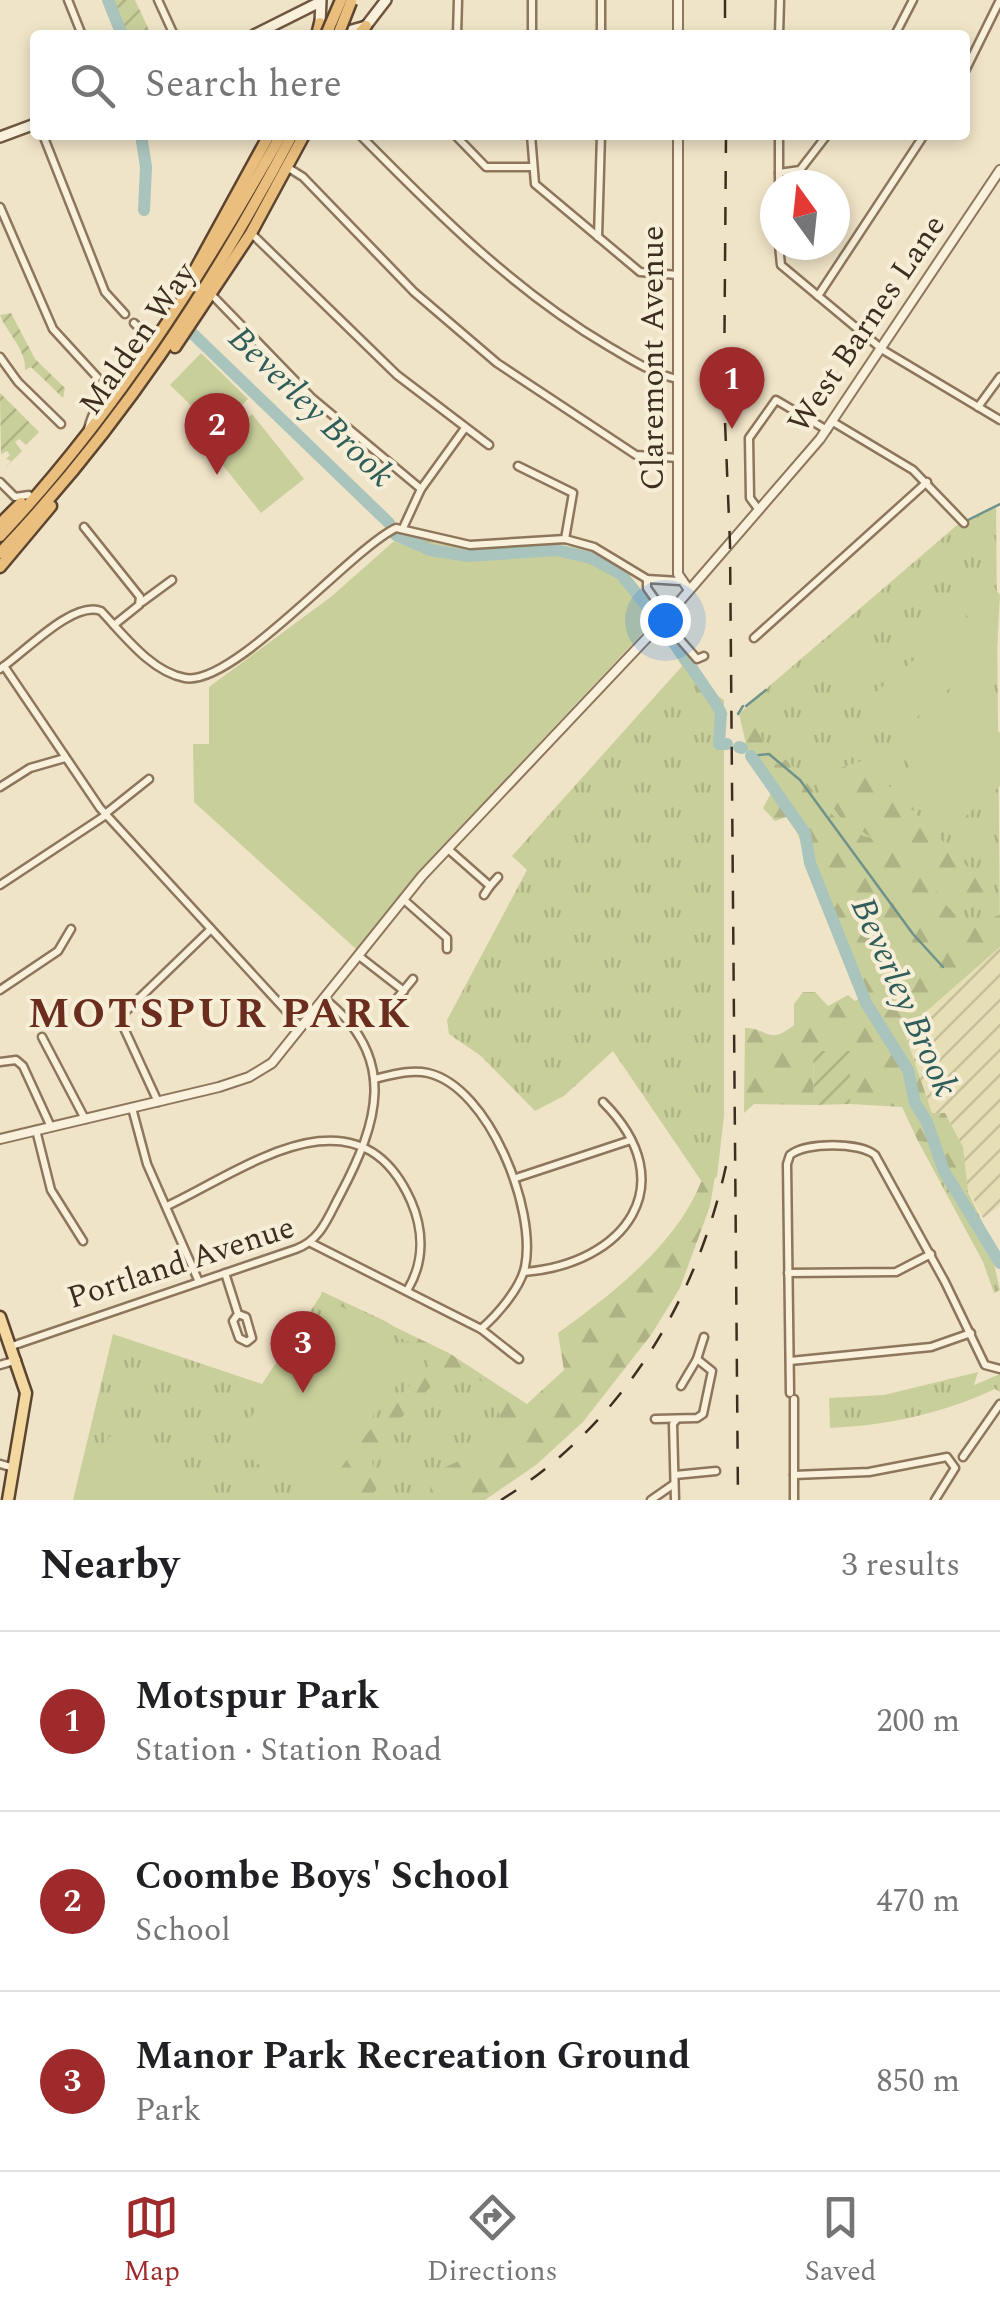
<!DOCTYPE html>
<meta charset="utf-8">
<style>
:root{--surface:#fff;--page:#f2f2f2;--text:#202124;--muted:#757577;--line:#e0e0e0;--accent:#9e2a2b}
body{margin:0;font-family:Spectral,serif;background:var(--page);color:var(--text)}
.compass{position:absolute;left:760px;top:170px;width:90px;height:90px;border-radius:50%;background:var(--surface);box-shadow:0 5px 15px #0003;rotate:345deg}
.you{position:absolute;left:665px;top:620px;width:35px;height:35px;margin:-25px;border:8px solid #fff;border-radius:50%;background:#1a73e8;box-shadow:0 0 0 15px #1a73e833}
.badge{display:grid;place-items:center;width:65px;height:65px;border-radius:50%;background:var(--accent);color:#fff;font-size:32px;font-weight:700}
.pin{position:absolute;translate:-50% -82px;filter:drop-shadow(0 2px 5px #0008)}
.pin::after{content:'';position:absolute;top:52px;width:35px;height:30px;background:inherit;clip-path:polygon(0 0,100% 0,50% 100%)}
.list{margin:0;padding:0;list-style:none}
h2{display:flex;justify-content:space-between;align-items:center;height:130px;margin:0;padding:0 40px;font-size:42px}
h2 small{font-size:32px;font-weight:400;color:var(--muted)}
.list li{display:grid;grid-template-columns:65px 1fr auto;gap:30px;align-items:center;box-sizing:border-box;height:180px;padding:0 40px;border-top:2px solid var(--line)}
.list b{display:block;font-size:38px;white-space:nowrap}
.list p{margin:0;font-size:32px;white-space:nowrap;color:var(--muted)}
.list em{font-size:32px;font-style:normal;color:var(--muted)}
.icon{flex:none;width:55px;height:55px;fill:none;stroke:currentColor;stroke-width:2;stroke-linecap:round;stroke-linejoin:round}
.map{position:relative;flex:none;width:1000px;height:1500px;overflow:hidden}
.search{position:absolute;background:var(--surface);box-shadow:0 5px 15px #0003;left:30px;right:30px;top:30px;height:110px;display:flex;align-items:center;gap:25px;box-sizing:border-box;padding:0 35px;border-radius:10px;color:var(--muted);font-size:38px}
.sheet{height:670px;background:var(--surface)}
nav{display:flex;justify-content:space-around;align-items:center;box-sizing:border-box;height:140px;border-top:2px solid var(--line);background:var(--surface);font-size:28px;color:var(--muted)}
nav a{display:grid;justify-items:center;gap:5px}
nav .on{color:var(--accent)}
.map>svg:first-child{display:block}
.farmland{fill:url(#farmland-furrows)}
.grass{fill:url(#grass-tufts)}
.forest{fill:url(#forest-firs)}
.garden{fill:url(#garden-furrows)}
.pitch{fill:#c9cf9b}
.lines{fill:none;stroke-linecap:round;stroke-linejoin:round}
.stream{stroke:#6f938a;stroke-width:2.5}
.river{stroke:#a9c4bc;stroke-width:12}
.minor-casing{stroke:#8d765c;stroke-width:11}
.tertiary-casing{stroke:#8d765c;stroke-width:12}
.secondary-casing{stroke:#6f573f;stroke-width:14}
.primary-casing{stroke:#5b4430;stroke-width:15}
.trunk-casing{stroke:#5b4430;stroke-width:15}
.minor{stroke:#faf1dc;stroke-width:6}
.tertiary{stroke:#faf1dc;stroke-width:8}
.secondary{stroke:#faf1dc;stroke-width:9}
.primary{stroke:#f3d9a0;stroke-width:10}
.trunk{stroke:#eabe7c;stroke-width:10}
.rail{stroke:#3d2e20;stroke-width:2.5;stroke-dasharray:18 18;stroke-linecap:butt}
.trunk-bridge-casing{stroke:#5b4430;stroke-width:15;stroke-linecap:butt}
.trunk-bridge{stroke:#eabe7c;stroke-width:10}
.labels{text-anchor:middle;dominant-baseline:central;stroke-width:8;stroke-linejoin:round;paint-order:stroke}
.street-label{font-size:32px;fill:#3d2e20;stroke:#f7eed8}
.water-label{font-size:35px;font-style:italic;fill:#2f5d5a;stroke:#f7eed8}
.district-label{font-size:42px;font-weight:bold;letter-spacing:2.5px;fill:#6b2e1e;stroke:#f7eed8}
</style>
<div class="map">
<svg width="1000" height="1500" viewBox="0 0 1000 1500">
<defs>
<pattern id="farmland-furrows" width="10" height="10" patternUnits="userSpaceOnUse" patternTransform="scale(2.5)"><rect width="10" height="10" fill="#e6deb5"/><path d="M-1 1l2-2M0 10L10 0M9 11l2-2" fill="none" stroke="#c6bf9b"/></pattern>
<pattern id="grass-tufts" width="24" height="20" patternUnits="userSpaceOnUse" patternTransform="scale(2.5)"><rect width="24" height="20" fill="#c9cf9b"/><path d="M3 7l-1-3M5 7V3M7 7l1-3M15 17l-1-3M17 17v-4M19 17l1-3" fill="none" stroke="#aeb285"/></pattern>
<pattern id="forest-firs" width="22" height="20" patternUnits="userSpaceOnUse" patternTransform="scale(2.5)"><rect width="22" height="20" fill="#c9cf9b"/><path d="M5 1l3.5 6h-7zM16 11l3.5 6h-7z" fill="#aeb285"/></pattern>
<pattern id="garden-furrows" width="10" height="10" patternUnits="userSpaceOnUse" patternTransform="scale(2.5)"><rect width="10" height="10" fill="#c9cf9b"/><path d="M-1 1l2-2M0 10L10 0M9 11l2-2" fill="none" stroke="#aeb285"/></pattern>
</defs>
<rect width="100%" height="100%" fill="#f0e4c8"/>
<!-- farmland -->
<polygon class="farmland" points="1000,947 1000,1206 983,1218 964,1182 963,1147 945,1113 932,1113 904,1031"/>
<!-- grass -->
<g class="grass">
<polygon points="996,506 1000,932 881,1032 855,987 791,816 752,765 746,706 956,526"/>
<polygon points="683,665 712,710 724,747 724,1116 717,1177 702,1182 613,1051 564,1096 535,1111 481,1056 449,1034 447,1020 527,870 512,856"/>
<polygon points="918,1141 934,1143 943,1169 963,1196 968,1192 996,1250 991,1251 1000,1290 994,1293 983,1262"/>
<polygon points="323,1292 385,1321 527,1408 475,1500 73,1500 113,1334 262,1384"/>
<path d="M978 1372 974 1385 1000 1374V1392L995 1389C941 1414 889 1425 830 1428L829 1398 884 1395Z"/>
</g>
<!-- forest -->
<g class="forest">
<path d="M405 534C517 575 579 494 660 616L653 623 553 554 468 560 393 542Z"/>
<polygon points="670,633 713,693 724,700 723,749 716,748 711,711 665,640"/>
<path d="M745 708 756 715 754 726C764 738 768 756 778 765L786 760C815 785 832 832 872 838L840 817 818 787 830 771 864 760 990 890V898C968 911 947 898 928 887L966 925 1000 915V947L904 1031 932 1113H945L963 1147 968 1192 957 1199 951 1195 950 1178 934 1143 918 1141 902 1107 850 1104 849 1051H813L814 1105 754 1104 744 1113 745 1028C769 1028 768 1046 794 1025V1004L803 992H815L828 1006 848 995 855 1001 862 997 800 837 786 817 775 821 763 808 771 793 751 765 739 714Z"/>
<path d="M715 1177 710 1206 680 1288 651 1335 583 1422 536 1465 485 1500H431L429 1475 490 1446 501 1420C494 1393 479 1366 447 1370L397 1422 372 1462 380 1484 369 1500H323C342 1456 395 1401 428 1366L424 1352 414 1345 340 1306 319 1300 322 1292 449 1353 527 1404 564 1370 558 1333C612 1294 676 1245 701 1182Z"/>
</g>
<!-- garden -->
<g class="garden">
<polygon points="111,0 135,0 150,32 124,35"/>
<path d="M11 313 35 359 65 388 63 398 31 367 25 370C27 350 5 330 0 315Z"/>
<polygon points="0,393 39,432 26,445 19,439 15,442 22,451 4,469 11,461 6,459 10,455 7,451 1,454"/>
<polygon points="813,1051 850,1051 850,1104 814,1105"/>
</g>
<!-- pitch -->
<g class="pitch">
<polygon points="201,353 248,399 217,431 170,385"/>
<polygon points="252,414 304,479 261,513 209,448"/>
<polygon points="393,542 468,560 553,554 579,558 617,575 653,622 429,860 356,949 194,802 193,744 209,744 209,687 332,596"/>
<polygon points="988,581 1000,595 997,651 958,606"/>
<polygon points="955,609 994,654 965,680 925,635"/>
<polygon points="848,621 876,654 842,682 815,650"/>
<polygon points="927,649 956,683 894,737 864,702"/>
<polygon points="960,686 992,723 924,782 892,745"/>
<polygon points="994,726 1000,733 1000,786 959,822 926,785"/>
<polygon points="334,1309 412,1363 379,1411 375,1409 370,1426 314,1500 234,1448 268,1387 305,1350"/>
<polygon points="109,1436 151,1453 132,1500 82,1500"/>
<polygon points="152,1470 195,1486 189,1500 141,1500"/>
</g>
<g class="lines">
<!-- stream -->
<g class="stream">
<polyline points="968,520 1000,504"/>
<polyline points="746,706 766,690"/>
<polyline points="721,714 726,714"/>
<polyline points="738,714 743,706"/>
<polyline points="751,756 769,754 800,780 913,934 943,967"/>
</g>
<!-- river -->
<g class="river">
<polyline points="108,0 122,35"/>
<polyline points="141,135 146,167 144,210"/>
<polyline points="192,333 389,523"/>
<polyline points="396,535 430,550 468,556 556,550 591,558 621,574 657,619"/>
<polyline points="664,628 715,702 721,713 719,744 727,744"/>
<polyline points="739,747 742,748"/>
<polyline points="751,756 805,833 810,863 866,1003 908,1070 915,1103 927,1122 944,1171 1000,1263"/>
</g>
<!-- minor casing -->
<g class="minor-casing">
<g id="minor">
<polyline points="68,0 82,35"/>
<polyline points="158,0 174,35"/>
<polyline points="601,0 601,35"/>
<polyline points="457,35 458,0"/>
<polyline points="532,35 532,0"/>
<polyline points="779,35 780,0"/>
<polyline points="895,35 913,0"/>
<polyline points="965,71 1000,0"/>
<polyline points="43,135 105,292 125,314"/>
<path d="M360 135C437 213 513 290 608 346 629 358 654 375 678 379"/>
<polyline points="455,135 486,167 531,167"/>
<polyline points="531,135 535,184 640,272 678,275"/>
<polyline points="779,135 779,185"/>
<polyline points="287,167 303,177 414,292 497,363 636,455 678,458"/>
<polyline points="779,173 800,170 827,135"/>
<polyline points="0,207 53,329 97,377"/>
<polyline points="252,234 397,375 489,445"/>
<polyline points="598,237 601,135"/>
<polyline points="779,245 781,265 883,350 1000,420"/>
<polyline points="212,295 312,398 421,489"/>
<polyline points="818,296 924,135"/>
<polyline points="134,323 146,335"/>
<polyline points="0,357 18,382 61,424"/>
<polyline points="978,407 1000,377"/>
<polyline points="833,422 913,470 964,523"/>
<path d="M88 429C94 403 133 335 161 332"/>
<polyline points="518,466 573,493 565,539"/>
<polyline points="0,482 15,497 29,495"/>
<polyline points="759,510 750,498 749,438 776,400 827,430"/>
<polyline points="84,527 140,597 139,605 114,625"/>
<polyline points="403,528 421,489 465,428"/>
<polyline points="647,579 647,588 667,616"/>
<polyline points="142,602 172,580"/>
<polyline points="663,620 697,659 704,656"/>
<polyline points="754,638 927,482"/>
<polyline points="4,666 100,808 301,1027"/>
<path d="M0 669C24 653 73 600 101 611 123 634 151 672 185 678 233 687 350 550 396 528L470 545 565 539 594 547 647 579 679 581"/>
<polyline points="0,787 30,768 65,758"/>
<polyline points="105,814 149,779"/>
<polyline points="448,849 490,886 498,877"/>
<polyline points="0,885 106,815"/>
<polyline points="484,895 490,886"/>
<polyline points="403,899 447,938 447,949"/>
<polyline points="359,956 404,991"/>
<polyline points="0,990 58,951 71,929"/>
<polyline points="394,1002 413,979"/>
<polyline points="42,1037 85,1119"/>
<polyline points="0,1062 16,1060 23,1066 51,1127"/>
<path d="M374 1079C391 1075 410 1069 428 1073 489 1087 537 1210 525 1267 520 1289 497 1315 481 1329"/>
<polyline points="158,1102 123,1026 123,1014 211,929"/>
<polyline points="132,1108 147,1164 199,1282"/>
<polyline points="36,1130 51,1190 83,1241"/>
<polyline points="516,1178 631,1140"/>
<path d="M167 1206C242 1171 358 1081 411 1201 424 1231 424 1262 408 1289"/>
<polyline points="311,1243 481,1329 519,1359"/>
<path d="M524 1272C625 1264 685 1184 603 1102"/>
<polyline points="225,1273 238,1314 233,1321 239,1338 247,1342 252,1338 246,1317 238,1314"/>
<polyline points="788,1273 896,1272 931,1254"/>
<path d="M12 1346 296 1249C321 1240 328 1217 340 1195 378 1123 399 1058 325 999"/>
<polyline points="790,1361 931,1347 971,1333"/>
<polyline points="0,1365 17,1360"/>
<polyline points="681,1386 697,1359"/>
<path d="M790 1393 787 1164 790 1155C806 1142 859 1142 875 1155L945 1282 985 1365 1000 1369"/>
<polyline points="655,1419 697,1418 703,1414 712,1371 697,1359 704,1337"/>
<polyline points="963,1457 1000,1404"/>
<polyline points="0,1464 14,1468"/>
<polyline points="675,1475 716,1471"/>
<polyline points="794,1475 869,1472 947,1457 955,1468 935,1500"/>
<polyline points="651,1500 674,1484"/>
<polyline points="675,1500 673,1424 677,1419"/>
<polyline points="794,1500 794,1399"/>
</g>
</g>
<!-- tertiary casing -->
<g class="tertiary-casing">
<g id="tertiary">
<polyline points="678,0 678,35"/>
<polyline points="678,135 678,574 689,590"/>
<polyline points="0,1139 219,1087 249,1077 272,1063 422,876 661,623 820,439 1000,170"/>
</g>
</g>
<!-- secondary casing -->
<g class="secondary-casing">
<g id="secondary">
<polyline points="321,0 320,23 338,34 366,26 386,0"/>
<polyline points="254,35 320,2"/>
<polyline points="0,137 35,124"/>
</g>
</g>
<!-- primary casing -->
<g class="primary-casing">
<polyline id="primary" points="0,1317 26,1393 8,1500"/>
</g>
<!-- trunk casing -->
<g class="trunk-casing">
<g id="trunk">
<polyline points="317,35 320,23"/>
<polyline points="358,35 366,26"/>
<polyline points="195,270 269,135"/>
<polyline points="175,347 251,233 304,135"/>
<polyline points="0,524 21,503"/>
<path d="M0 536C112 417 201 277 281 135"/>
<path d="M0 553C119 428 212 287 292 135"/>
<polyline points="0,567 51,506"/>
</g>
</g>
<!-- minor -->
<use href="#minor" class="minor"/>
<!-- tertiary -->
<use href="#tertiary" class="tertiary"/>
<!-- secondary -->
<use href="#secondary" class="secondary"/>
<!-- primary -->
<use href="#primary" class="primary"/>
<!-- trunk -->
<use href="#trunk" class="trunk"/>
<!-- rail -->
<g class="rail">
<polyline points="725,0 725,35"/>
<polyline points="726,135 724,397 730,544 738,1500"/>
<path d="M501 1500C622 1425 696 1302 726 1166"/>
</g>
<!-- trunk-bridge casing -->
<g class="trunk-bridge-casing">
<g id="trunk-bridge">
<polyline points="326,35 341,0"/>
<polyline points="338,35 351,2"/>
</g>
</g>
<!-- trunk-bridge -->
<use href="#trunk-bridge" class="trunk-bridge"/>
</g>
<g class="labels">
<!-- street labels -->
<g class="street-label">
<text transform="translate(867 324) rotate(-56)">West Barnes Lane</text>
<text transform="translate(138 339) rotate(-55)">Malden Way</text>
<text transform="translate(653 358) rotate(-90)">Claremont Avenue</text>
<text transform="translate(181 1263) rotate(-18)">Portland Avenue</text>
</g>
<!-- water labels -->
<g class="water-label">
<text transform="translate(311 407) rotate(44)">Beverley Brook</text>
<text transform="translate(904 997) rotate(66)">Beverley Brook</text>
</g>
<!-- district labels -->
<g class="district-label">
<text x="220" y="1014">MOTSPUR PARK</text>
</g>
</g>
</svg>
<svg class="compass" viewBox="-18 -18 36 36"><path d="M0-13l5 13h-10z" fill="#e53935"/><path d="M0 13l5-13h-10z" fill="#757577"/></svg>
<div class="you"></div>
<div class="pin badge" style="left:732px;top:429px">1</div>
<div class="pin badge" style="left:217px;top:475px">2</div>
<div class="pin badge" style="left:303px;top:1393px">3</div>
<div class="search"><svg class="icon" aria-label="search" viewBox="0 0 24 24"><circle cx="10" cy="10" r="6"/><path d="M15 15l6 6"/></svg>Search here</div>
</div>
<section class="sheet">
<h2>Nearby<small>3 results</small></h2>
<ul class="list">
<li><span class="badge">1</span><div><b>Motspur Park</b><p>Station · Station Road</p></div><em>200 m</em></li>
<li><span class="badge">2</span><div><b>Coombe Boys' School</b><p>School</p></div><em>470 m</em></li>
<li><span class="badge">3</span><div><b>Manor Park Recreation Ground</b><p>Park</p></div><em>850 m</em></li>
</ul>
</section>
<nav>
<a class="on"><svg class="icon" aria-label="map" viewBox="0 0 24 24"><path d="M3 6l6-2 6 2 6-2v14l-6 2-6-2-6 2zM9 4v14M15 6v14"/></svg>Map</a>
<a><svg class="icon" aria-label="directions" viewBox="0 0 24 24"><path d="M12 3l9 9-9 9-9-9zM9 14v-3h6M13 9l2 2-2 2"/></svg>Directions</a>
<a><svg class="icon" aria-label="saved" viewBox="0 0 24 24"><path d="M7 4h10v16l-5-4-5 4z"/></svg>Saved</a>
</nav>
